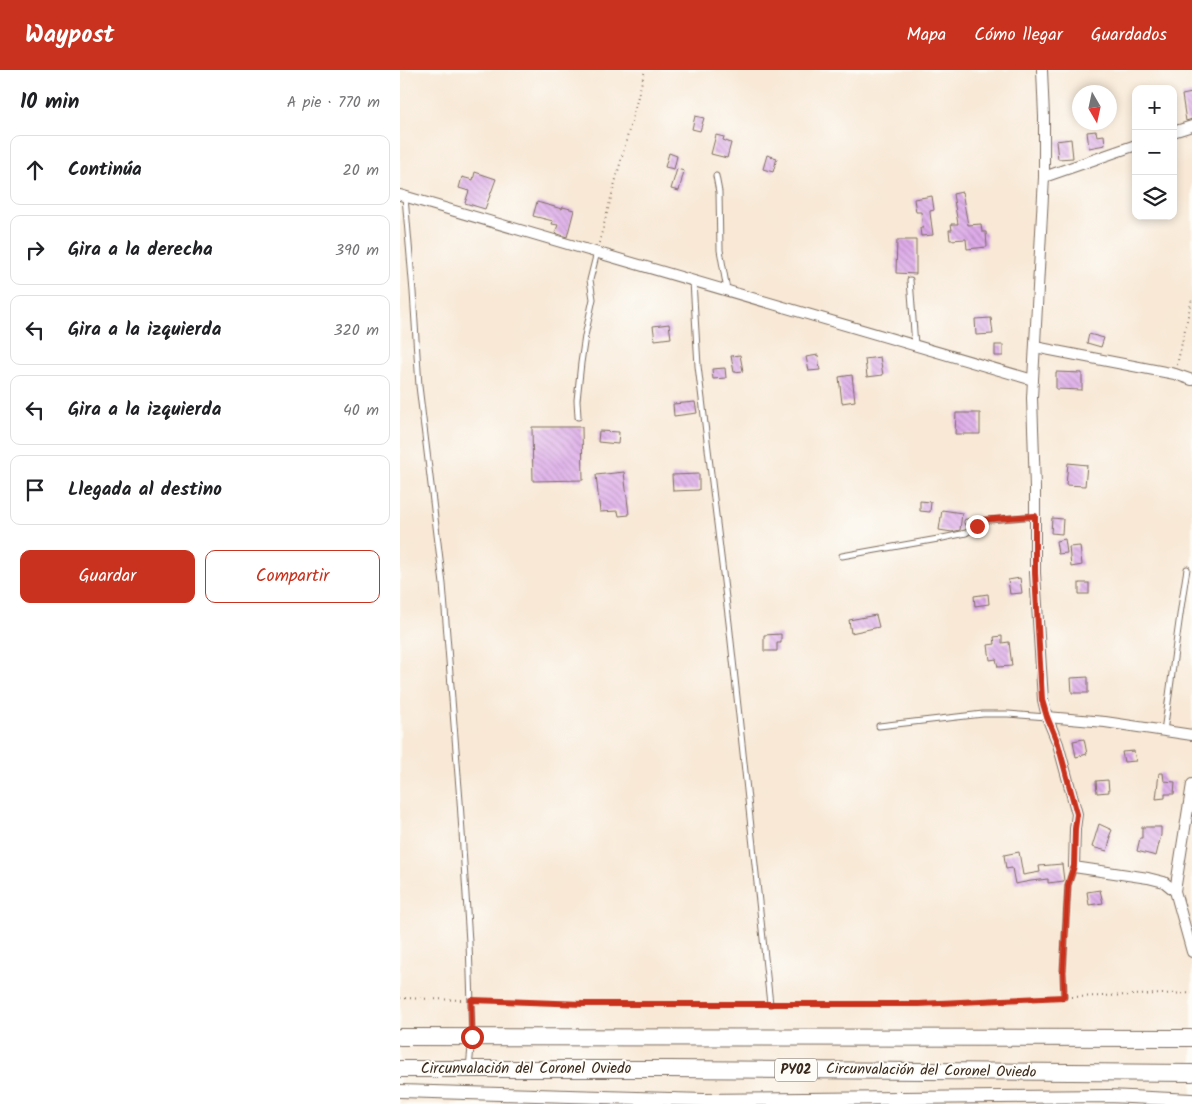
<!DOCTYPE html>
<html lang="es">
<meta charset="utf-8">
<style>
:root{--surface:#fff;--page:#f2f2f2;--text:#202124;--muted:#757577;--line:#e0e0e0;--accent:#c8321e}
body{margin:0;font-family:Kalam,sans-serif;background:var(--page);color:var(--text)}
.controls{position:absolute;right:15px;top:15px;display:grid;overflow:hidden;border-radius:10px;box-shadow:0 2px 8px #0003}
.controls button{width:45px;height:45px;display:grid;place-items:center;padding:0;border:0;border-bottom:1px solid var(--line);background:var(--surface);color:var(--text);font:25px sans-serif}
.compass{position:absolute;left:672px;top:15px;width:45px;height:45px;border-radius:50%;background:var(--surface);box-shadow:0 2px 8px #0003;rotate:171deg}
.stop{position:absolute;width:15px;height:15px;margin:-11px;border:4px solid #c8321e;border-radius:50%;background:#fff}
.stop.end{background:#c8321e;border-color:#fff;box-shadow:0 1px 5px #0008}
.list{margin:0;padding:0;list-style:none}
h2{display:flex;justify-content:space-between;align-items:center;height:65px;margin:0;padding:0 20px;font-size:21px}
h2 small{font-size:16px;font-weight:400;color:var(--muted)}
.list li{display:grid;grid-template-columns:32px 1fr auto;gap:15px;align-items:center;box-sizing:border-box;height:70px;margin:0 10px 10px;padding:0 10px;border:1px solid var(--line);border-radius:10px}
.list b{display:block;font-size:19px;white-space:nowrap}
.list em{font-size:16px;font-style:normal;color:var(--muted)}
.actions{display:flex;gap:10px;padding:15px 20px}
.actions a{flex:1;padding:11px 0;border:1px solid var(--accent);border-radius:10px;text-align:center;font-size:18px;color:var(--accent)}
.actions .main{background:var(--accent);color:#fff}
.icon{flex:none;width:28px;height:28px;fill:none;stroke:currentColor;stroke-width:2;stroke-linecap:round;stroke-linejoin:round}
.map{position:relative;flex:none;width:792px;height:1034px;overflow:hidden}
header{display:flex;align-items:center;gap:30px;box-sizing:border-box;height:70px;padding:0 25px;background:var(--accent);color:#fff}
header strong{font-size:24px}
nav{display:flex;gap:28px;margin-inline-start:auto;font-size:18px}
main{display:flex}
aside{flex:1;background:var(--surface)}
.map>svg:first-child{display:block}
.building{fill:url(#building-back-hatch)}
.lines{fill:none;stroke-linecap:round;stroke-linejoin:round}
.service-casing{stroke:#7d6c5e;stroke-width:7}
.minor-casing{stroke:#7d6c5e;stroke-width:12}
.tertiary-casing{stroke:#7d6c5e;stroke-width:14}
.trunk-casing{stroke:#7d6c5e;stroke-width:18}
.path{stroke:#7d6c5e;stroke-width:2;stroke-dasharray:1 4;stroke-linecap:butt}
.service{stroke:#fff;stroke-width:5}
.minor{stroke:#fff;stroke-width:10}
.tertiary{stroke:#fff;stroke-width:12}
.trunk{stroke:#fff;stroke-width:16}
.route{stroke:#c8321e;stroke-width:6}
.labels{text-anchor:middle;dominant-baseline:central;stroke-width:4;stroke-linejoin:round;paint-order:stroke}
.shield{fill:#fdfcf7;stroke:#75695f;stroke-width:1}
.shield-label{font-size:14px;font-weight:bold;fill:#3b2a1e}
.street-label{font-size:15px;fill:#3b2a1e;stroke:#fdfcf7}
</style>
<header>
<strong>Waypost</strong>
<nav><a>Mapa</a><a>Cómo llegar</a><a>Guardados</a></nav>
</header>
<main>
<aside>
<h2>10 min<small>A pie · 770 m</small></h2>
<ul class="list">
<li><svg class="icon" aria-label="ahead" viewBox="0 0 24 24"><path d="M12 20V5M6 11l6-6 6 6"/></svg><div><b>Continúa</b></div><em>20 m</em></li>
<li><svg class="icon" aria-label="right" viewBox="0 0 24 24"><path d="M7 20v-9h11M14 6l5 5-5 5"/></svg><div><b>Gira a la derecha</b></div><em>390 m</em></li>
<li><svg class="icon" aria-label="left" viewBox="0 0 24 24"><path d="M17 20v-9H6M10 6l-5 5 5 5"/></svg><div><b>Gira a la izquierda</b></div><em>320 m</em></li>
<li><svg class="icon" aria-label="left" viewBox="0 0 24 24"><path d="M17 20v-9H6M10 6l-5 5 5 5"/></svg><div><b>Gira a la izquierda</b></div><em>40 m</em></li>
<li><svg class="icon" aria-label="arrive" viewBox="0 0 24 24"><path d="M6 21V4h12l-3 4 3 4H6"/></svg><div><b>Llegada al destino</b></div></li>
</ul>
<div class="actions"><a class="main">Guardar</a><a>Compartir</a></div>
</aside>
<div class="map">
<svg width="792" height="1034" viewBox="0 0 792 1034">
<defs>
<pattern id="building-back-hatch" width="6" height="6" patternUnits="userSpaceOnUse" patternTransform="scale(1.25)"><rect width="6" height="6" fill="#ddabe9"/><path d="M-1 5l2 2M0 0l6 6M5-1l2 2" fill="none" stroke="#b48bbc"/></pattern>
</defs>
<rect width="100%" height="100%" fill="#fdfcf7"/>
<filter id="ink" filterUnits="userSpaceOnUse"><feTurbulence type="fractalNoise" baseFrequency=".02" numOctaves="2"/><feDisplacementMap in="SourceGraphic" scale="10" xChannelSelector="R" yChannelSelector="G"/><feConvolveMatrix kernelMatrix="1 2 1 2 8 2 1 2 1" color-interpolation-filters="sRGB"/></filter>
<filter id="wash" filterUnits="userSpaceOnUse"><feTurbulence type="fractalNoise" baseFrequency=".0096" numOctaves="4" result="noise"/><feDisplacementMap in="SourceGraphic" scale="20" xChannelSelector="R" yChannelSelector="G"/><feGaussianBlur stdDeviation="1.12" result="paint"/><feColorMatrix in="noise" values="0 0 0 0 0 0 0 0 0 0 0 0 0 0 0 0 0 1.4 0 .05"/><feComposite in="paint" operator="in"/></filter>
<g filter="url(#wash)">
<rect width="100%" height="100%" fill="#f8e8d5"/>
<g id="blocks">
<!-- building -->
<g class="building">
<polygon points="792,23 792,49 786,51 782,25"/>
<polygon points="295,46 304,48 300,61 292,59"/>
<polygon points="696,61 697,66 704,65 705,75 689,78 687,62"/>
<polygon points="316,65 324,67 323,70 331,73 327,88 311,84"/>
<polygon points="671,69 673,88 658,89 656,71"/>
<polygon points="269,83 277,86 274,99 265,97"/>
<polygon points="367,85 377,88 373,102 363,99"/>
<polygon points="277,99 284,101 279,121 271,119"/>
<polygon points="75,102 96,109 85,139 65,133 69,121 59,118 62,107 73,110"/>
<polygon points="562,122 568,155 581,154 582,162 586,162 587,177 567,179 566,169 550,170 549,160 552,160 551,154 558,154 553,124"/>
<polygon points="532,126 534,140 530,141 530,143 533,165 521,166 520,158 523,158 521,142 516,142 514,129"/>
<polygon points="137,132 162,139 163,137 174,140 167,167 155,163 158,155 152,154 153,151 133,146"/>
<polygon points="497,170 516,170 516,204 496,203"/>
<polygon points="591,248 593,264 576,265 575,249"/>
<polygon points="269,254 271,268 255,270 253,256"/>
<polygon points="689,264 704,268 701,277 687,273"/>
<rect x="595" y="275" width="8" height="11"/>
<polygon points="340,285 343,301 334,302 331,286"/>
<polygon points="418,285 420,300 409,301 406,287"/>
<polygon points="480,287 483,305 467,307 465,289"/>
<polygon points="325,298 326,308 313,309 312,299"/>
<polygon points="656,302 682,303 682,320 656,319"/>
<polygon points="452,305 455,331 442,333 439,307"/>
<polygon points="295,332 297,343 274,346 273,334"/>
<polygon points="556,343 580,343 580,364 555,364"/>
<polygon points="132,357 182,357 183,410 133,411"/>
<polygon points="199,361 219,362 218,374 198,372"/>
<polygon points="668,393 687,395 685,416 666,415"/>
<polygon points="224,402 229,445 219,446 218,441 200,442 196,405"/>
<polygon points="299,404 299,420 273,421 272,405"/>
<polygon points="520,431 531,432 530,442 520,441"/>
<polygon points="542,440 562,443 560,460 552,462 539,460"/>
<polygon points="652,448 663,449 662,464 651,463"/>
<polygon points="665,469 667,483 658,484 656,471"/>
<polygon points="680,476 682,495 671,497 669,477"/>
<polygon points="620,508 622,523 610,524 608,510"/>
<rect x="679" y="513" width="10" height="11"/>
<polygon points="588,524 589,534 575,536 574,526"/>
<polygon points="476,545 479,557 451,563 449,550"/>
<polygon points="381,564 381,573 377,573 377,581 364,581 364,565"/>
<polygon points="602,566 602,573 609,572 612,596 598,597 596,589 590,590 588,575 595,574 594,567"/>
<polygon points="688,607 688,623 672,623 671,608"/>
<polygon points="684,669 687,684 676,687 673,671"/>
<polygon points="734,681 736,691 724,692 722,682"/>
<polygon points="759,703 763,703 764,711 775,712 774,724 765,724 765,728 756,729"/>
<polygon points="708,710 709,722 697,723 696,711"/>
<polygon points="699,754 712,760 709,767 711,767 707,781 692,777"/>
<polygon points="742,757 761,757 761,765 756,786 737,781 740,768 742,768"/>
<polygon points="619,782 623,805 640,802 639,796 662,794 664,811 648,813 648,809 631,811 615,814 612,798 606,799 604,785"/>
<polygon points="700,820 703,833 689,835 687,822"/>
</g>
</g>
</g>
<g filter="url(#ink)">
<use href="#blocks" fill-opacity="0" stroke="#7d6c5e" stroke-width="1"/>
<g class="lines">
<!-- service casing -->
<g class="service-casing">
<g id="service">
<polyline points="316,106 319,122 320,180 327,220"/>
<polyline points="5,127 13,222 19,316 43,514 60,731 69,872 72,967 69,998"/>
<polyline points="510,210 515,275"/>
<polyline points="293,211 298,296 329,553 370,934"/>
<polyline points="178,347 177,330 181,293 185,266 193,229 190,210 197,182"/>
<polyline points="567,452 635,446"/>
<polyline points="442,486 538,469 566,463 577,456 581,450"/>
<polyline points="479,656 583,644 608,644 647,647"/>
<path d="M764 661C772 607 778 553 787 499"/>
<polyline points="664,927 663,902 668,815 674,797"/>
</g>
</g>
<!-- minor casing -->
<g class="minor-casing">
<g id="minor">
<polyline points="642,0 644,47 644,107 632,328 635,418 635,503 643,630 647,647 658,674 677,744 675,759 674,797 748,808 764,812 775,821"/>
<polyline points="773,62 792,56"/>
<polyline points="644,107 736,75"/>
<polyline points="0,125 633,310"/>
<polyline points="635,277 775,304 792,310"/>
<polyline points="647,647 705,652 792,665"/>
<polyline points="792,714 775,821 792,882"/>
</g>
</g>
<!-- tertiary casing -->
<g class="tertiary-casing">
<polyline id="tertiary" points="0,1021 304,1030 709,1026 792,1030"/>
</g>
<!-- trunk casing -->
<g class="trunk-casing">
<g id="trunk">
<polyline points="0,967 792,968"/>
<polyline points="0,999 268,999 792,1003"/>
</g>
</g>
<!-- path -->
<g class="path">
<polyline points="199,173 245,0"/>
<polyline points="777,295 792,228"/>
<polyline points="672,927 792,923"/>
<polyline points="0,928 62,930"/>
<polyline points="77,930 183,934 362,934"/>
<polyline points="377,934 519,934 657,928"/>
</g>
<!-- service -->
<use href="#service" class="service"/>
<!-- minor -->
<use href="#minor" class="minor"/>
<!-- tertiary -->
<use href="#tertiary" class="tertiary"/>
<!-- trunk -->
<use href="#trunk" class="trunk"/>
</g>
</g>
<g class="lines" filter="url(#ink)">
<!-- route -->
<polyline class="route" points="72,967 71,930 183,934 519,934 664,927 663,902 668,815 674,796 675,759 677,744 658,674 647,647 642,630 635,503 635,446 581,450 577,456"/>
</g>
<g class="labels">
<!-- shield labels -->
<rect class="shield" x="375" y="988.5" width="42" height="23" rx="4"/>
<g class="shield-label">
<text x="396" y="1000">PY02</text>
</g>
<!-- street labels -->
<g class="street-label">
<text x="126" y="999">Circunvalación del Coronel Oviedo</text>
<text transform="translate(531 1001) rotate(1)">Circunvalación del Coronel Oviedo</text>
</g>
</g>
</svg>
<div class="controls">
<button>+</button>
<button>−</button>
<button><svg class="icon" aria-label="layers" viewBox="0 0 24 24"><path d="M12 4l9 5-9 5-9-5zM3 14l9 5 9-5"/></svg></button>
</div>
<svg class="compass" viewBox="-18 -18 36 36"><path d="M0-13l5 13h-10z" fill="#e53935"/><path d="M0 13l5-13h-10z" fill="#757577"/></svg>
<div class="stop" style="left:72px;top:967px"></div>
<div class="stop end" style="left:577px;top:456px"></div>
</div>
</main>
